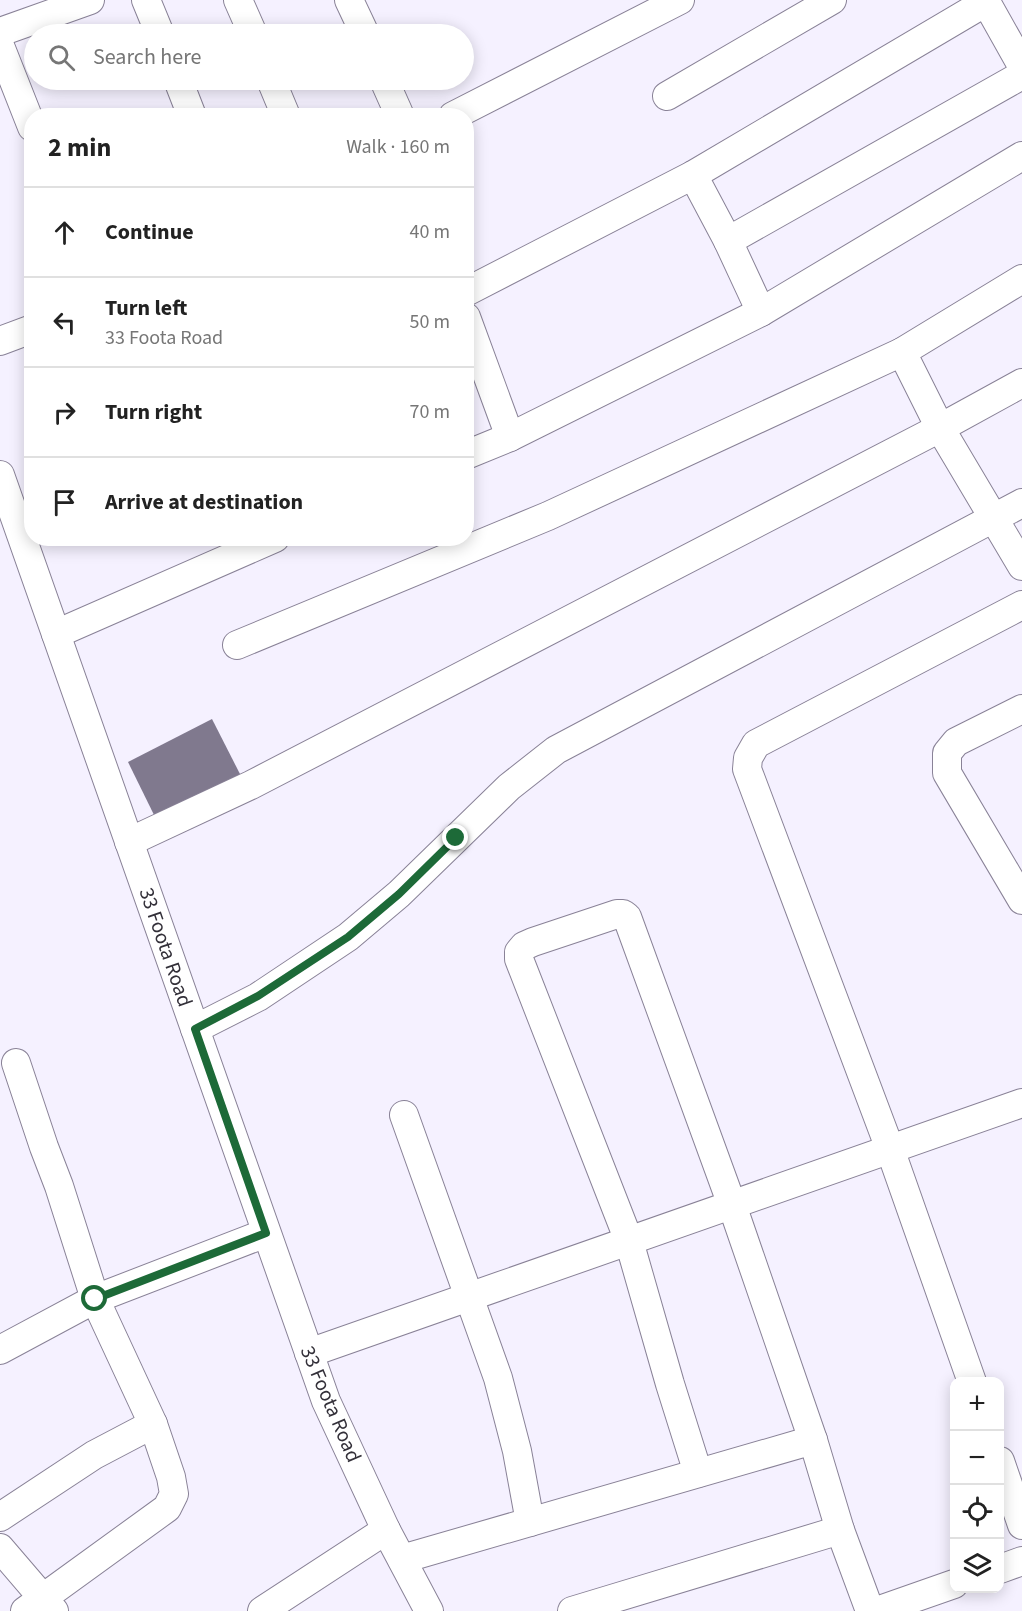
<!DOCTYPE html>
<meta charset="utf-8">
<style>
:root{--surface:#fff;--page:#f2f2f2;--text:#222;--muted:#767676;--line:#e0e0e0}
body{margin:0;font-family:"Source Sans 3",sans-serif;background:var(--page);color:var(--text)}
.controls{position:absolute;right:18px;bottom:18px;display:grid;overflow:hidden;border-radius:12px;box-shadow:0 3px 15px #0003}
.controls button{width:54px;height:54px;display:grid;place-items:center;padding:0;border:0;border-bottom:2px solid var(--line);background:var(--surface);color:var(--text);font:30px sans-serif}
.stop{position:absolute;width:18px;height:18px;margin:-14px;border:4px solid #1d6a38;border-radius:50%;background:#fff}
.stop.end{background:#1d6a38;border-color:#fff;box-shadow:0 2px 6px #0008}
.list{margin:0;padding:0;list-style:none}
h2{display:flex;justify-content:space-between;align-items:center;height:78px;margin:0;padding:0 24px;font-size:26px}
h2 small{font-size:20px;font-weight:400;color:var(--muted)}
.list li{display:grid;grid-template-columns:39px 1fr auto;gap:18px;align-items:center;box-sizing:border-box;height:90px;padding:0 24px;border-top:2px solid var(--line)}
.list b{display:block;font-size:22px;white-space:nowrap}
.list p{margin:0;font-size:20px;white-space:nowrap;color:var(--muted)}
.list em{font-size:20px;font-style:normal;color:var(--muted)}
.icon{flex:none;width:33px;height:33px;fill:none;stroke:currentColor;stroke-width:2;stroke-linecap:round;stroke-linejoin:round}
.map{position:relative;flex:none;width:1022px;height:1611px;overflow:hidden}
.search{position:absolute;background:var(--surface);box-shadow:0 3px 15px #0003;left:24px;top:24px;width:450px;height:66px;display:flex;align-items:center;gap:15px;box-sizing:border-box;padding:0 21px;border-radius:33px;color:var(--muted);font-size:22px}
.panel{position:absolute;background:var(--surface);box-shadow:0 3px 15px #0003;left:24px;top:108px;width:450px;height:438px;border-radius:24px}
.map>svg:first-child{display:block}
.building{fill:#80798e}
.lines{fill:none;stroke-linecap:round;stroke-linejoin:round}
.minor-casing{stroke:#898297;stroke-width:30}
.minor{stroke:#fff;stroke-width:28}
.route{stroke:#1d6a38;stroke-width:8}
.labels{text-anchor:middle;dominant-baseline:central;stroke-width:5;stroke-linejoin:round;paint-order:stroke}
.street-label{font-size:21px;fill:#333039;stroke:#fff}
</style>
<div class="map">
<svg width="1022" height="1611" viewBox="0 0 1022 1611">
<rect width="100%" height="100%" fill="#f5f1ff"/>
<!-- building -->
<polygon class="building" points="212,719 241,776 156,819 128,762"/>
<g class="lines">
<!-- minor casing -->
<g class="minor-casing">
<g id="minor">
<polyline points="146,0 160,34"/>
<polyline points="238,0 253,34"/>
<polyline points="349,0 365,34"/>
<polyline points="985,0 1022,66"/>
<polyline points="0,32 90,0"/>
<polyline points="0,46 32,127"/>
<polyline points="178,80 192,116"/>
<polyline points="271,80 286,116"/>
<polyline points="384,80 400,116"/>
<polyline points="667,96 832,0"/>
<polyline points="453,116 680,0"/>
<polyline points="693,175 728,241 1022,75"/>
<polyline points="728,241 761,312"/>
<polyline points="1022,279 902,352 940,428 1022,566"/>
<polyline points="466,292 693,175 986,2"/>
<polyline points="466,317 510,437"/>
<polyline points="0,341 32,329"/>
<polyline points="466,455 510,437 761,312 1022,156"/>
<polyline points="0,475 326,1401 386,1530 429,1611"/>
<polyline points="56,634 275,538"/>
<polyline points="237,645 548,516 902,352"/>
<polyline points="1022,709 956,742 947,753 947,773 1022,900"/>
<polyline points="129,842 251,785 940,428 1022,383"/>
<polyline points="195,1029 258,997 348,937 399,894 509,787 556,750 1022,503"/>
<polyline points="16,1063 44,1147 59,1186 95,1299 153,1424 171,1477 174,1494 167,1508 25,1611"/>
<polyline points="404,1115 498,1378 517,1451 530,1522"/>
<polyline points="0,1350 95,1299 266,1233"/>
<polyline points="309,1353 1022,1103"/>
<polyline points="972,1382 890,1149 747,769 748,758 756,744 1022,605"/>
<polyline points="1000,1461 1022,1525"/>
<polyline points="698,1473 670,1384 629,1241 519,959 519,952 524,946 533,942 617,914 623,914 627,917 732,1205 813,1440 840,1530 870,1611"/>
<polyline points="0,1517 94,1455 153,1424"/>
<polyline points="0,1548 54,1611"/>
<polyline points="402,1559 813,1440"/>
<polyline points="1000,1569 1022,1561"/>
<polyline points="262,1611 386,1530"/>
<polyline points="572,1611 840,1530"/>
<polyline points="877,1611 954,1584"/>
</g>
</g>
<!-- minor -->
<use href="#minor" class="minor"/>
</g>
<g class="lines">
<!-- route -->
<polyline class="route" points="95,1299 266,1233 195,1029 258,996 348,937 399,894 456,838"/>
</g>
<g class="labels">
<!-- street labels -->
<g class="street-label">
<text transform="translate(166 947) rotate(71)">33 Foota Road</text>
<text transform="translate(331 1404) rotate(67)">33 Foota Road</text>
</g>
</g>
</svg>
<div class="controls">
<button>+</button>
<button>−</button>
<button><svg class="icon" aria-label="locate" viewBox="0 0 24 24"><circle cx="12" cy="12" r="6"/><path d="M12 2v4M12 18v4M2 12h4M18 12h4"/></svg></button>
<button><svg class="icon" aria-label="layers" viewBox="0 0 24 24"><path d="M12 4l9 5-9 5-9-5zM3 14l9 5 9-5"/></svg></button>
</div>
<div class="stop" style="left:95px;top:1299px"></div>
<div class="stop end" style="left:456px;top:838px"></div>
<div class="search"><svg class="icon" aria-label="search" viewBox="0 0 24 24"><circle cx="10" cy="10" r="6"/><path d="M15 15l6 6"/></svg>Search here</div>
<section class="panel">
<h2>2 min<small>Walk · 160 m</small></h2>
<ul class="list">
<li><svg class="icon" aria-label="ahead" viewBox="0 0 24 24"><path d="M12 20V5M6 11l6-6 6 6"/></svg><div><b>Continue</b></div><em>40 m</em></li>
<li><svg class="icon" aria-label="left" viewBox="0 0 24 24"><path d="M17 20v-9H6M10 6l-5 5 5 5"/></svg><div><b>Turn left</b><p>33 Foota Road</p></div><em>50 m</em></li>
<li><svg class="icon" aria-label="right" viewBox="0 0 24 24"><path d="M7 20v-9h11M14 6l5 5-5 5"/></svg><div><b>Turn right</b></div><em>70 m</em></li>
<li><svg class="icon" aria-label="arrive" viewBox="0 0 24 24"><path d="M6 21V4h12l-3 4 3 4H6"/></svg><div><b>Arrive at destination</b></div></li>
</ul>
</section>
</div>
